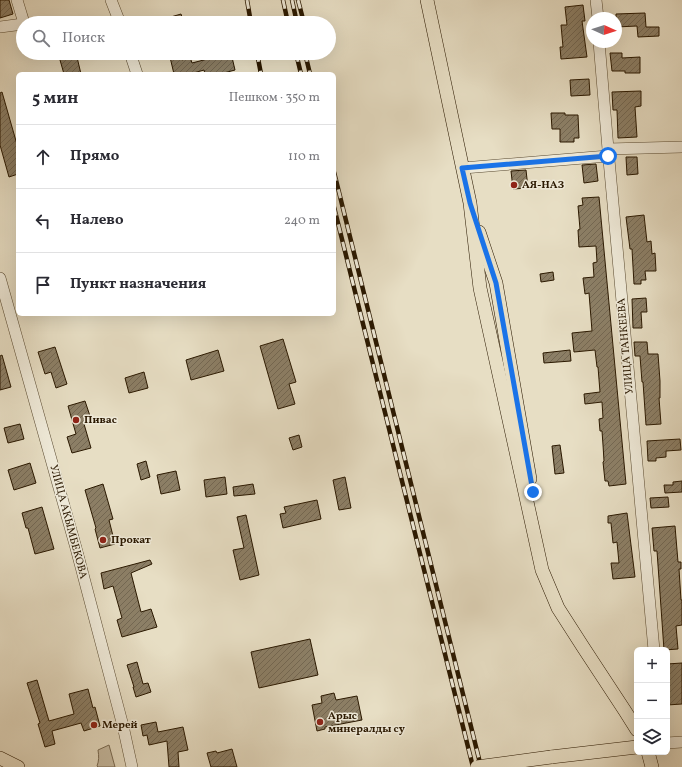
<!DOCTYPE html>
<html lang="ru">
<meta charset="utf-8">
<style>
:root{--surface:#fff;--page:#f2f2f3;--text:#2b2b33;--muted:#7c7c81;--line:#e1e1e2}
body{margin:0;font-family:Vollkorn,serif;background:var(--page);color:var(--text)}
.controls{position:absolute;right:12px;bottom:12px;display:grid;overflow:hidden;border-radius:6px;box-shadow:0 4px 16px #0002}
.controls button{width:36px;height:36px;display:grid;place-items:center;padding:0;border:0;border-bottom:1px solid var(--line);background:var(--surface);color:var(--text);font:20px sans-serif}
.compass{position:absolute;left:586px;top:12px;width:36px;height:36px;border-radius:50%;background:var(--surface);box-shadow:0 4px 16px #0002;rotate:93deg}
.stop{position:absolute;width:12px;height:12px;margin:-9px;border:3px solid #1a73e8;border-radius:50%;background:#fff}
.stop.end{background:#1a73e8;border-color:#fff;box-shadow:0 1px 4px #0008}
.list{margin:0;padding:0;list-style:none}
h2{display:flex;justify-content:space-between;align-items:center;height:52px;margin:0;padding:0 16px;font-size:17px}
h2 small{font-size:13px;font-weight:400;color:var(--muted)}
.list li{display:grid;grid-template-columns:26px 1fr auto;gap:12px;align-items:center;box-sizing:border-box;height:64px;padding:0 16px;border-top:1px solid var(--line)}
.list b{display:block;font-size:15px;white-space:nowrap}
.list em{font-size:13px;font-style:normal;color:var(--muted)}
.icon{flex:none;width:22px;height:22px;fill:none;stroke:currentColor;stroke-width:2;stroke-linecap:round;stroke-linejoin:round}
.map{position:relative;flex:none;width:682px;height:767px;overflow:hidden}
.search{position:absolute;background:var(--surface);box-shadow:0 4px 16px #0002;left:16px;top:16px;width:320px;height:44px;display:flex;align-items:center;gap:10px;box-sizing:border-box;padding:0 14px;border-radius:22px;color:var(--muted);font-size:15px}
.panel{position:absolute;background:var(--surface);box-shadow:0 4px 16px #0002;left:16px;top:72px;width:320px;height:244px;border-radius:6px}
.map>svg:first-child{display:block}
.grass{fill:#c7bca3;stroke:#786a52}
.building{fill:url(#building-hatch);stroke:#2a1800}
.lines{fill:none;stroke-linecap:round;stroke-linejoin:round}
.minor-casing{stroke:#594a31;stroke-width:12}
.major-casing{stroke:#2a1800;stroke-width:14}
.minor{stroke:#efead9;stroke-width:11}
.major{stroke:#e7dec4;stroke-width:13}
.rail-casing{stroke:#2a1800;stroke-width:4.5}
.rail{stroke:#efead9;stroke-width:3;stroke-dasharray:9;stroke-linecap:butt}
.major-bridge-casing{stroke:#2a1800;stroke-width:14;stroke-linecap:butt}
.major-bridge{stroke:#e7dec4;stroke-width:13}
.route{stroke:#1a73e8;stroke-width:5}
.poi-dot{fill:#8f2418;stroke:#efead9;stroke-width:1.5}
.labels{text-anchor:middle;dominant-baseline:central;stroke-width:3;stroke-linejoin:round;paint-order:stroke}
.poi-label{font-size:11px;font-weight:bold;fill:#2a1800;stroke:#efead9;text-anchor:start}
.street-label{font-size:11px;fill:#2a1800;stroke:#efead9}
</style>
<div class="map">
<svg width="682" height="767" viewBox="0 0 682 767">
<defs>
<pattern id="building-hatch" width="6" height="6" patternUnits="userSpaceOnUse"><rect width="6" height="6" fill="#8c7f66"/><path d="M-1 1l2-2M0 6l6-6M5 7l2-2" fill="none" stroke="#736752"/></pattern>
</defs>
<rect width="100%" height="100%" fill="#e7dec4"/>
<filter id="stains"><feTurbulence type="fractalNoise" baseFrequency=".005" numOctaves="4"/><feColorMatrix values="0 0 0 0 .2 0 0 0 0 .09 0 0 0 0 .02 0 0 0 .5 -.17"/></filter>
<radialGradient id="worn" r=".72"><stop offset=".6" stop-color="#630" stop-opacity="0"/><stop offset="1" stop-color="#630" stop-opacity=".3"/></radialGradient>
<!-- grass -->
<path class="grass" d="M109 745 115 767H98L97 766C99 761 99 756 98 750Z"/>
<!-- building -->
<g class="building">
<polygon points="0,0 9,0 13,14 0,18"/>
<polygon points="583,5 585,21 582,21 587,57 561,59 560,47 563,47 561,25 567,25 565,7"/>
<polygon points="645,13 646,27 659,27 659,36 638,37 637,26 616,27 616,14"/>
<polygon points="181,14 184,23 157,23 157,21"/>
<polygon points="58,53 76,53 81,74 64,74"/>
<polygon points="169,53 180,53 182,60 190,57 192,63 231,53 235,70 220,74 205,74 204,70 190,74 174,74"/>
<polygon points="610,53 622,53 622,58 640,57 640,73 625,73 625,71 612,71"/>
<polygon points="589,79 590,95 571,96 570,80"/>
<polygon points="641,91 641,106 635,107 637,137 618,138 617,110 613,110 612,92"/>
<polygon points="2,92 18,148 18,174 9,177 0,145 0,93"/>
<polygon points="551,113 565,113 565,115 578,115 579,138 574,138 574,142 560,142 560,129 552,129"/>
<polygon points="626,157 637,157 638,174 627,175"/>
<polygon points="596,164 598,181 584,183 582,165"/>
<polygon points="526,170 528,188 513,189 511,171"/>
<polygon points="599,197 626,484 609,486 608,481 605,481 603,462 604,461 603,445 602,431 600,431 599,419 603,418 602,402 585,404 584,394 600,392 598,367 597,367 595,350 574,352 572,333 592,331 589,293 585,294 583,278 594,277 593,263 597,262 596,246 579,247 578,230 580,229 578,206 583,205 582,198"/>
<polygon points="644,215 647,242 651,241 652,254 655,253 656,271 645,271 646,280 641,280 641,284 634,284 632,249 630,249 626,217"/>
<polygon points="553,272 554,280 541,282 540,274"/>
<polygon points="646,298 647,312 641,312 642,328 633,328 632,299"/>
<polygon points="283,339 296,382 289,384 295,404 278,409 260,346"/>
<polygon points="634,342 647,342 648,354 658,354 660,381 660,398 659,398 661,424 646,425 643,382 642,382 640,356 635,356"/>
<polygon points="55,347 67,384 56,388 51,372 45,374 38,352"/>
<polygon points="218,350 224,371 191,380 186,360"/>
<polygon points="570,350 571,361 544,363 543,353"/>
<polygon points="2,355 11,387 0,390 0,356"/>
<polygon points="144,372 148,388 129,393 125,378"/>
<polygon points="85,401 92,422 84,424 91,448 72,453 67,437 76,434 68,406"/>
<polygon points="20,424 24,439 8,443 4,428"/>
<polygon points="299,435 302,447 293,450 289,438"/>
<polygon points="680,439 681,450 666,451 666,457 656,458 656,461 648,461 647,441"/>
<polygon points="560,445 564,473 555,474 552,446"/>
<polygon points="146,461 150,477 141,480 137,464"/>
<polygon points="30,463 36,483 14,490 8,470"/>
<polygon points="176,471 180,490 161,494 157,475"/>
<polygon points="225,477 227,494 206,497 204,480"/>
<polygon points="345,477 351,508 339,510 333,480"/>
<polygon points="682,481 682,492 665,493 664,485 673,485 673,482"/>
<polygon points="103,484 113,519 109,520 115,544 100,548 95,529 96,528 85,490"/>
<polygon points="253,484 255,494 234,496 233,487"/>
<polygon points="668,497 669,507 651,508 650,498"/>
<polygon points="317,500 321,519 283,528 280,514 286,513 284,507"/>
<polygon points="42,507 54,549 35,554 28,528 26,528 22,513"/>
<polygon points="627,513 635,577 613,579 611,563 619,563 617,542 613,543 611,523 608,523 608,516"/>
<polygon points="246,515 259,575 240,580 233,550 244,548 237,517"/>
<polygon points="675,526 678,562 681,562 681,569 679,569 681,600 682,600 682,625 676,626 678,649 664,650 657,551 654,551 652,528"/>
<polygon points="150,560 152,564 131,573 141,612 151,609 157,627 122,637 117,620 122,618 113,586 104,589 101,573"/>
<polygon points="310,639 318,675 259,688 251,652"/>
<polygon points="137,662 143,684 148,683 151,692 136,697 133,687 134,687 127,665"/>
<polygon points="682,663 682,704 667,705 667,664"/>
<polygon points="37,680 49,721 74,714 69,694 88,689 93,708 95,707 100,726 84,731 81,723 52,731 55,744 45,747 38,724 40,723 27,683"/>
<polygon points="334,693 336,700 357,696 362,720 325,727 325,729 317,731 312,705 322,703 321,696"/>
<polygon points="156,722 158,732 183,727 188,750 178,752 179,767 169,767 167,741 149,745 147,735 143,736 141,725"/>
<polygon points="232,749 237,767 211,767 207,753 216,751 217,753"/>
</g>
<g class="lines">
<!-- minor casing -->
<g class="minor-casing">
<g id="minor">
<polyline points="17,0 24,23"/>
<polyline points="111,0 120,23"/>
<polyline points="596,0 598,18"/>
<polyline points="0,27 23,24"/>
<polyline points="599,42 608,149 654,650"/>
<polyline points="130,53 137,74"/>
<polyline points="608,149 682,147"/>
<polyline points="463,168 608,156"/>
<polyline points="0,278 76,548 123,726 132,767"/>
<polyline points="667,743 682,742"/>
</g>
</g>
<!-- major casing -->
<g class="major-casing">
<g id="major">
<polyline points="427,0 470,203 480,288 542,570 558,608 583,647 625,711 637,730"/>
<polyline points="479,232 496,283 530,479"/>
<polyline points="648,752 652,767"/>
<polyline points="551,757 637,747"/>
<polyline points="0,758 18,767"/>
</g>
</g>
<!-- minor -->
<use href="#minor" class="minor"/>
<!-- major -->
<use href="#major" class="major"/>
<!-- rail casing -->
<g class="rail-casing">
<g id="rail">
<polyline points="247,0 251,23"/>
<polyline points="283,0 288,23"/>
<polyline points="292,0 297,23"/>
<polyline points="298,0 304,23"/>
<polyline points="257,53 261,74"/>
<polyline points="296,53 301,74"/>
<polyline points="305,53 310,74"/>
<polyline points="334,172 481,767"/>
<polyline points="334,207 473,767"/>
</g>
</g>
<!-- rail -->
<use href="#rail" class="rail"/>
<!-- major-bridge casing -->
<g class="major-bridge-casing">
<polyline id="major-bridge" points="477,767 551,757"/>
</g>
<!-- major-bridge -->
<use href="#major-bridge" class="major-bridge"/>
</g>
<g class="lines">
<!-- route -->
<polyline class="route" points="533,492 496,283 470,203 462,168 608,156"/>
</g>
<!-- markers -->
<g class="poi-dot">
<circle cx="514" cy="185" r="4"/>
<circle cx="76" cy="420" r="4"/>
<circle cx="103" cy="540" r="4"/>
<circle cx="320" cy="722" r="4"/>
<circle cx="94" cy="725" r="4"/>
</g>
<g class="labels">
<!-- poi labels -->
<g class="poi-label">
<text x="522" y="185">АЯ-НАЗ</text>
<text x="84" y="420">Пивас</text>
<text x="111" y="540">Прокат</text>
<text x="328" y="716">Арыс<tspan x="328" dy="13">минералды су</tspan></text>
<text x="102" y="725">Мерей</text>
</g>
<!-- street labels -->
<g class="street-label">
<text transform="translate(626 346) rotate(-95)">УЛИЦА ТАНКЕЕВА</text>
<text transform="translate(68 522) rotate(75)">УЛИЦА АКЫМБЕКОВА</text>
</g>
</g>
<rect width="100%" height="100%" filter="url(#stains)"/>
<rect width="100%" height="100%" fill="url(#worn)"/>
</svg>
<div class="controls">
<button>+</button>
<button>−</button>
<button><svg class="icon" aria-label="layers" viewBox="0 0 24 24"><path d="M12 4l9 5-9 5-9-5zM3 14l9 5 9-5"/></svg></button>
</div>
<svg class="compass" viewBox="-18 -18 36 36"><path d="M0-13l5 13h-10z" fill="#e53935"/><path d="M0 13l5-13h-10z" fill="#7c7c81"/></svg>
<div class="stop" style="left:608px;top:156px"></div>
<div class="stop end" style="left:533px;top:492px"></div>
<div class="search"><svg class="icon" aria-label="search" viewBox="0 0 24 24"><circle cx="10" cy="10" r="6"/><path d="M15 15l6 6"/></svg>Поиск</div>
<section class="panel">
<h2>5 мин<small>Пешком · 350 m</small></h2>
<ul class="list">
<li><svg class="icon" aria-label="ahead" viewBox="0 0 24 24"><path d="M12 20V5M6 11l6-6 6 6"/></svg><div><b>Прямо</b></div><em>110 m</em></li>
<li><svg class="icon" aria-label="left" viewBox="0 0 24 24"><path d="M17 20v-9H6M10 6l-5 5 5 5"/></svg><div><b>Налево</b></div><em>240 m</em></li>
<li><svg class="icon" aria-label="arrive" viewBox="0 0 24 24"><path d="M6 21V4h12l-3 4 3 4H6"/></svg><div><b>Пункт назначения</b></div></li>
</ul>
</section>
</div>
